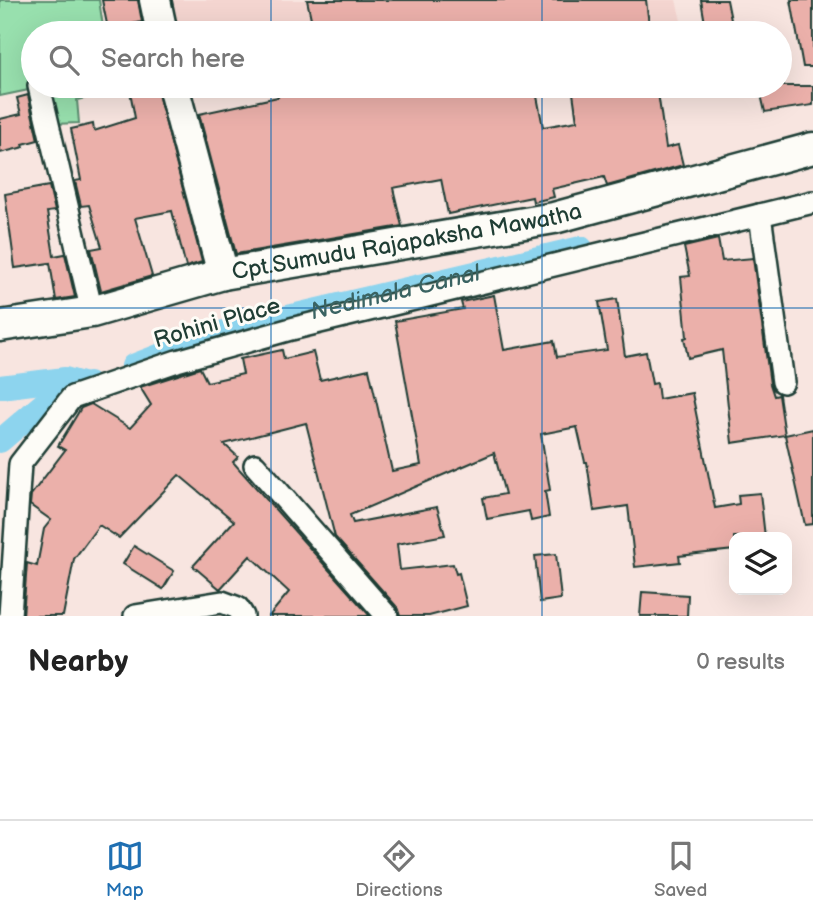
<!DOCTYPE html>
<style>
:root{--surface:#fff;--page:#f2f2f2;--text:#222;--muted:#767676;--line:#e0e0e0;--accent:#1f6fb2}
body{margin:0;font-family:"Balsamiq Sans",sans-serif;background:var(--page);color:var(--text)}
.controls{position:absolute;right:21px;bottom:21px;display:grid;overflow:hidden;border-radius:14px;box-shadow:0 7px 28px #0002}
.controls button{width:63px;height:63px;display:grid;place-items:center;padding:0;border:0;border-bottom:2px solid var(--line);background:var(--surface);color:var(--text);font:35px sans-serif}
.list{margin:0;padding:0;list-style:none}
h2{display:flex;justify-content:space-between;align-items:center;height:91px;margin:0;padding:0 28px;font-size:30px}
h2 small{font-size:23px;font-weight:400;color:var(--muted)}
.icon{flex:none;width:38px;height:38px;fill:none;stroke:currentColor;stroke-width:2;stroke-linecap:round;stroke-linejoin:round}
.map{position:relative;flex:none;width:813px;height:616px;overflow:hidden}
.search{position:absolute;background:var(--surface);box-shadow:0 7px 28px #0002;left:21px;right:21px;top:21px;height:77px;display:flex;align-items:center;gap:18px;box-sizing:border-box;padding:0 24px;border-radius:38px;color:var(--muted);font-size:26px}
.sheet{height:203px;background:var(--surface)}
nav{display:flex;justify-content:space-around;align-items:center;box-sizing:border-box;height:98px;border-top:2px solid var(--line);background:var(--surface);font-size:19px;color:var(--muted)}
nav a{display:grid;justify-items:center;gap:4px}
nav .on{color:var(--accent)}
.map>svg:first-child{display:block}
.built{fill:#f4d5d0}
.grass{fill:#98e0ae;stroke:#5c8e71;stroke-width:2}
.lines{fill:none;stroke-linecap:round;stroke-linejoin:round}
.canal{stroke:#8dd4ee;stroke-width:24}
.building{fill:#ebb0aa;stroke:#1f3d34;stroke-width:2}
.street-casing{stroke:#1f3d34;stroke-width:26}
.secondary-casing{stroke:#1f3d34;stroke-width:35}
.street{stroke:#fdfcf7;stroke-width:21}
.secondary{stroke:#fdfcf7;stroke-width:30}
.grid{fill:none;stroke:#1f6fb2;stroke-width:2;stroke-opacity:0.55}
.labels{text-anchor:middle;dominant-baseline:central;stroke-width:6;stroke-linejoin:round;paint-order:stroke}
.street-label{font-size:23px;fill:#1f3d34;stroke:#fdfcf7}
.water-label{font-size:24px;font-style:italic;fill:#3a6362;stroke:#fdfcf7}
</style>
<div class="map">
<svg width="813" height="616" viewBox="0 0 813 616">
<rect width="100%" height="100%" fill="#f8e5e0"/>
<filter id="ink" filterUnits="userSpaceOnUse"><feTurbulence type="fractalNoise" baseFrequency=".0143" numOctaves="2"/><feDisplacementMap in="SourceGraphic" scale="14" xChannelSelector="R" yChannelSelector="G"/><feConvolveMatrix kernelMatrix="1 2 1 2 8 2 1 2 1" color-interpolation-filters="sRGB"/></filter>
<g filter="url(#ink)">
<!-- built -->
<polygon class="built" points="155,0 676,0 684,33 162,33"/>
<!-- grass -->
<polygon class="grass" points="0,0 99,0 104,33 139,25 140,33 33,33 33,86 133,87 77,100 79,123 53,124 43,87 0,96"/>
<g class="lines">
<!-- canal -->
<g class="canal">
<path id="s1" d="M133 366 216 334 581 248"/>
<polyline points="0,387 65,379 82,384"/>
<polyline points="0,441 48,400 89,384"/>
</g>
</g>
<!-- building -->
<g class="building">
<polygon points="102,0 138,0 142,22 108,29"/>
<polygon points="307,0 646,0 650,33 328,33 325,20 312,23"/>
<polygon points="701,0 727,0 732,25 706,29"/>
<polygon points="791,0 813,0 813,67 803,67"/>
<polygon points="129,86 156,86 202,262 186,267 172,211 135,218 152,276 101,291 91,249 102,247 89,205 81,206 75,181 81,180 71,129 93,124 94,131 135,118"/>
<polygon points="275,86 300,86 302,91 326,86 535,86 543,127 577,121 572,86 657,86 666,148 678,145 683,165 607,186 604,177 552,189 554,197 533,202 532,197 448,214 441,179 393,188 402,226 236,254 199,114 278,97"/>
<polygon points="759,86 813,86 813,105 765,112"/>
<polygon points="28,95 38,140 23,144 24,147 0,153 0,119 21,114 17,98"/>
<polygon points="49,186 55,211 47,212 54,256 65,254 75,297 56,300 50,263 15,268 5,194"/>
<polygon points="718,239 722,261 753,258 770,384 774,396 779,395 785,435 732,443 722,350 688,358 684,338 687,337 681,277 690,276 684,247"/>
<polygon points="494,295 504,350 554,341 557,357 607,350 599,302 617,299 625,356 646,352 652,384 657,383 659,399 692,393 715,508 739,504 738,495 760,493 765,537 734,537 734,550 679,556 680,562 635,567 628,506 594,511 587,462 585,462 577,427 541,434 550,490 545,491 549,517 531,521 529,511 487,519 483,498 505,494 494,453 350,515 353,523 437,507 445,535 397,544 400,570 453,564 456,574 459,573 467,606 429,616 400,616 397,607 335,537 306,423 224,444 238,457 233,462 370,616 269,616 289,592 250,556 220,589 193,566 234,521 179,475 119,538 99,525 74,559 63,616 23,616 27,563 37,566 44,529 51,520 30,505 31,495 65,450 58,446 81,408 91,404 130,428 151,405 140,387 200,368 207,382 243,374 240,359 282,350 284,359 313,352 320,380 369,369 392,471 421,465 395,321 463,309 461,302"/>
<polygon points="813,429 813,524 805,525 785,435"/>
<polygon points="134,546 174,571 163,589 123,564"/>
<polygon points="556,554 561,599 540,602 535,556"/>
<polygon points="642,592 688,595 687,616 640,616"/>
</g>
<g class="lines">
<!-- street casing -->
<g class="street-casing">
<g id="street">
<polyline points="39,86 92,312"/>
<polyline points="760,215 783,382"/>
<polyline points="255,465 387,616"/>
<polyline points="10,616 20,464 72,397 177,361 291,329 813,202"/>
<polyline points="135,616 222,602 238,608 243,616"/>
</g>
</g>
<!-- secondary casing -->
<g class="secondary-casing">
<g id="secondary">
<polyline points="155,0 162,33"/>
<polyline points="173,86 223,274"/>
<path id="s2" d="M0 326 92 312 223 274 554 218 813 148"/>
</g>
</g>
<!-- street -->
<use href="#street" class="street"/>
<!-- secondary -->
<use href="#secondary" class="secondary"/>
</g>
</g>
<!-- grid -->
<path class="grid" d="M271 0V33M542 0V33M271 86V616M542 86V616M0 308H813"/>
<g class="labels">
<!-- street labels -->
<g class="street-label">
<text stroke="none"><textPath href="#s2" startOffset="416">Cpt.Sumudu Rajapaksha Mawatha</textPath></text>
<text transform="translate(217 323) rotate(-16)">Rohini Place</text>
</g>
<!-- water labels -->
<g class="water-label">
<text stroke="none"><textPath href="#s1" startOffset="273">Nedimala Canal</textPath></text>
</g>
</g>
</svg>
<div class="controls">
<button><svg class="icon" aria-label="layers" viewBox="0 0 24 24"><path d="M12 4l9 5-9 5-9-5zM3 14l9 5 9-5"/></svg></button>
</div>
<div class="search"><svg class="icon" aria-label="search" viewBox="0 0 24 24"><circle cx="10" cy="10" r="6"/><path d="M15 15l6 6"/></svg>Search here</div>
</div>
<section class="sheet">
<h2>Nearby<small>0 results</small></h2>
<ul class="list">
</ul>
</section>
<nav>
<a class="on"><svg class="icon" aria-label="map" viewBox="0 0 24 24"><path d="M3 6l6-2 6 2 6-2v14l-6 2-6-2-6 2zM9 4v14M15 6v14"/></svg>Map</a>
<a><svg class="icon" aria-label="directions" viewBox="0 0 24 24"><path d="M12 3l9 9-9 9-9-9zM9 14v-3h6M13 9l2 2-2 2"/></svg>Directions</a>
<a><svg class="icon" aria-label="saved" viewBox="0 0 24 24"><path d="M7 4h10v16l-5-4-5 4z"/></svg>Saved</a>
</nav>
